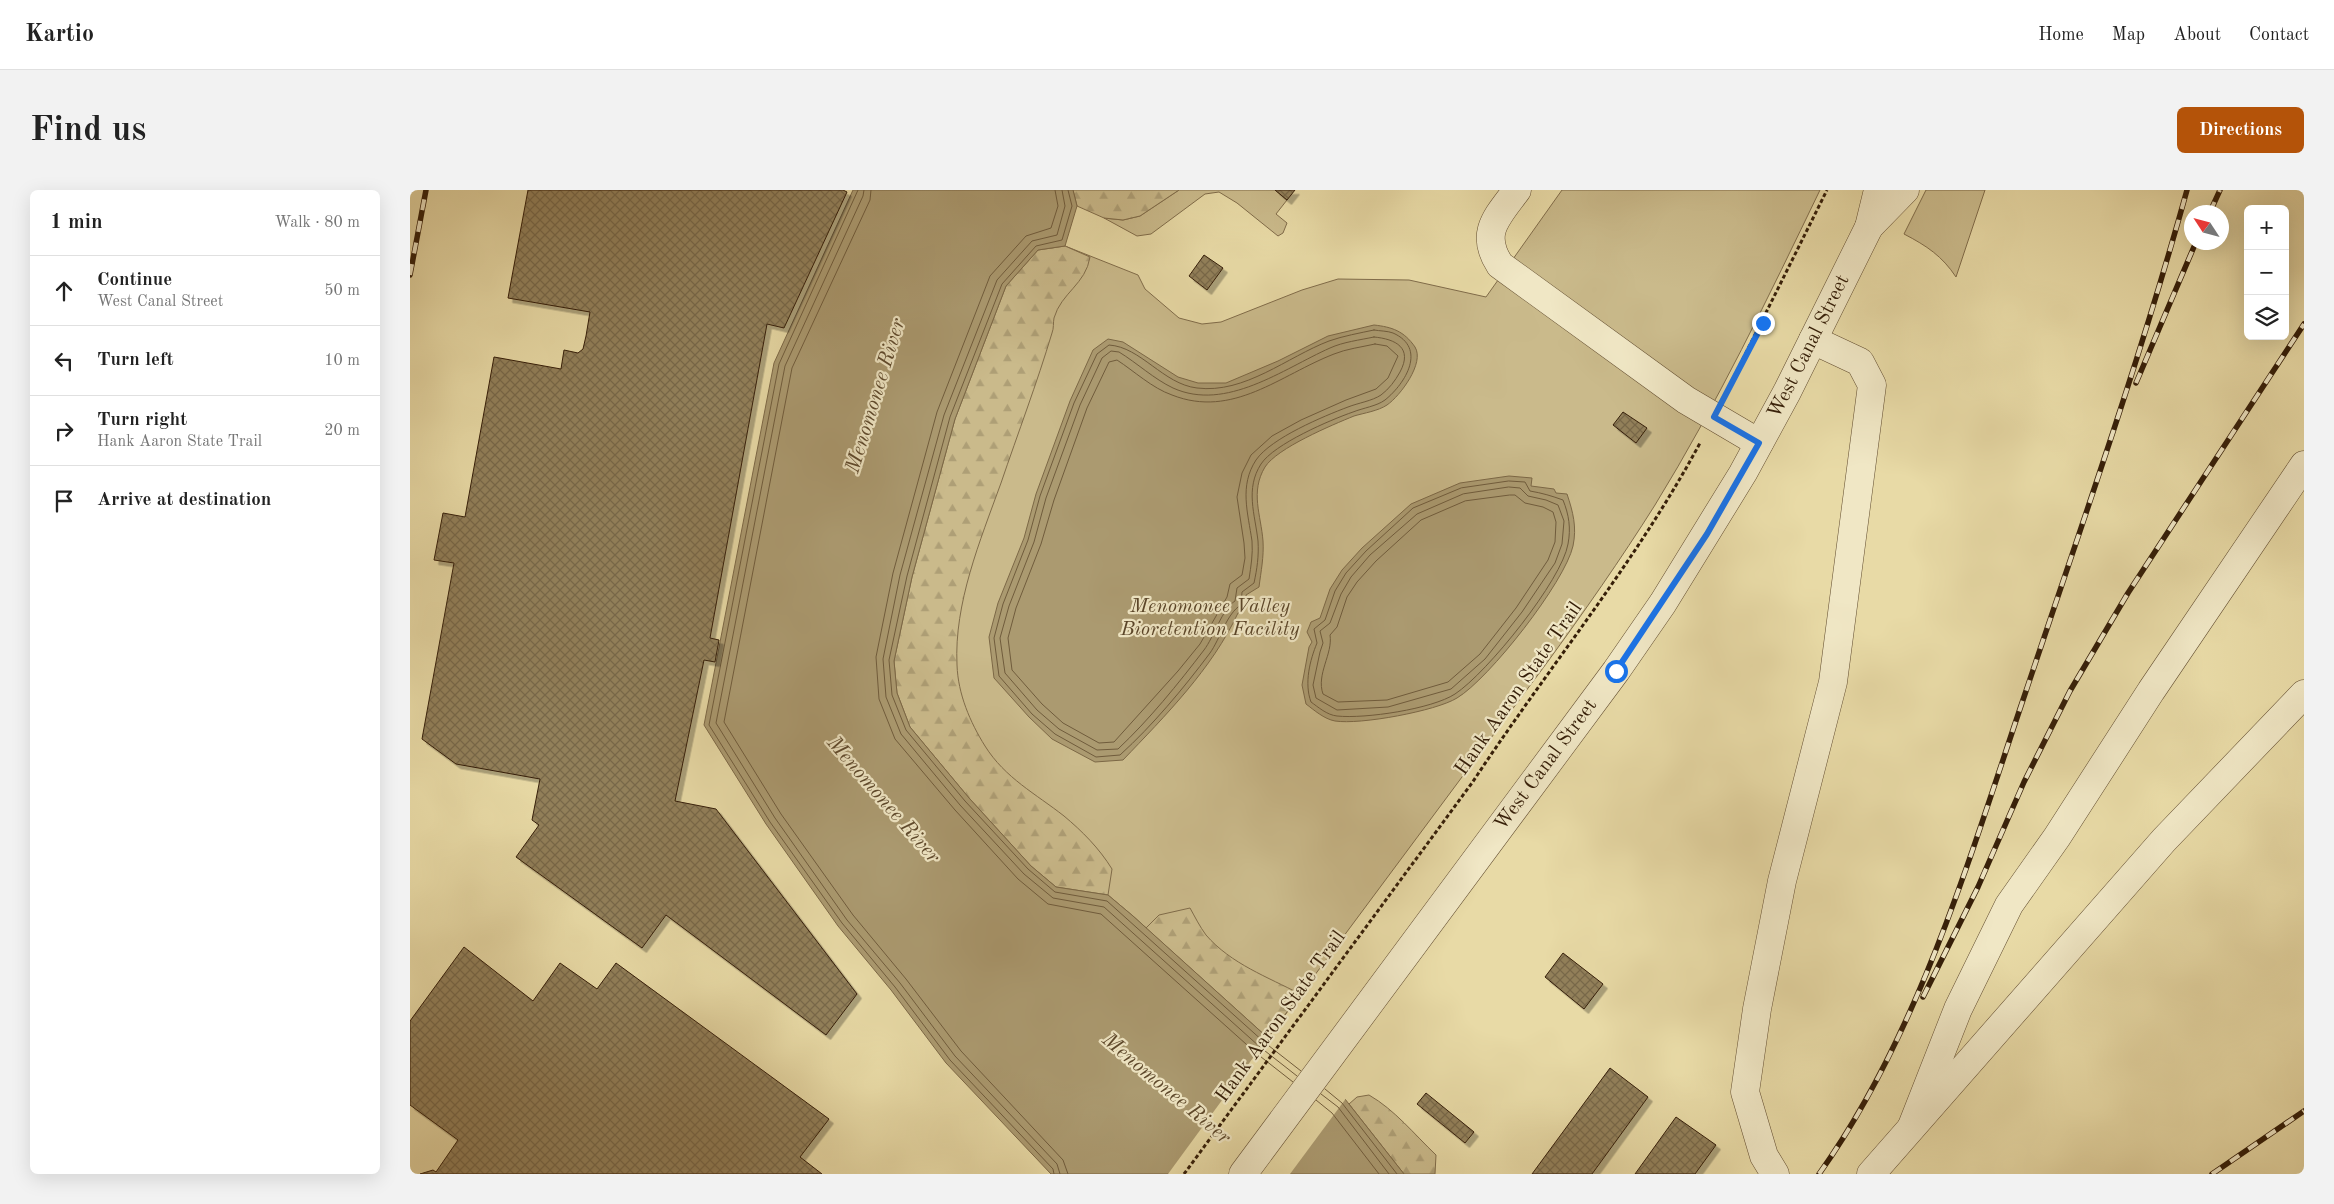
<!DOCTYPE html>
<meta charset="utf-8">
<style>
:root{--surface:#fff;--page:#f2f2f2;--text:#222;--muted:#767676;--line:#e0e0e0;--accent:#b45309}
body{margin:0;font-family:"Old Standard TT",serif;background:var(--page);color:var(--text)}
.controls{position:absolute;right:15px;top:15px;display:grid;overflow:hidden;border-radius:8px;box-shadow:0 5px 20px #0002}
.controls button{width:45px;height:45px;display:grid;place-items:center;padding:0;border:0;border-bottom:1px solid var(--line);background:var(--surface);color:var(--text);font:25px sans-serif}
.compass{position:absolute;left:1774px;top:15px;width:45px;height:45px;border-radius:50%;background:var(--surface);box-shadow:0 5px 20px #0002;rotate:306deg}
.stop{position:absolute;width:15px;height:15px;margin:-11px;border:4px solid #1a73e8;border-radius:50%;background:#fff}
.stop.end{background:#1a73e8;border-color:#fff;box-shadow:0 1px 5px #0008}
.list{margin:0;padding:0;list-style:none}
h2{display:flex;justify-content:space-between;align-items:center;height:65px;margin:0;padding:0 20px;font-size:21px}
h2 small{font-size:16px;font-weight:400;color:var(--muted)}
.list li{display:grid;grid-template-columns:32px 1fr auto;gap:15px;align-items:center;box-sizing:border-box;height:70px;padding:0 20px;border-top:1px solid var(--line)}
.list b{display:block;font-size:19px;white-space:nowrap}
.list p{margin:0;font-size:16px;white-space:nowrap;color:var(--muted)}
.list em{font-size:16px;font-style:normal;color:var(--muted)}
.icon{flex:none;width:28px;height:28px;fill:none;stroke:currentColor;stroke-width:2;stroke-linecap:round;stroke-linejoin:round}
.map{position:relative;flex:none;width:1894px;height:984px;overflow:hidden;border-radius:8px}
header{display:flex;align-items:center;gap:30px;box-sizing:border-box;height:70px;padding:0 25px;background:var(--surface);border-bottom:1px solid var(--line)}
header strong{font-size:24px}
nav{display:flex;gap:28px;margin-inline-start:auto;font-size:18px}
.intro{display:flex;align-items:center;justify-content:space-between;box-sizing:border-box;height:120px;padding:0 30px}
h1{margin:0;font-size:35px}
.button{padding:12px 22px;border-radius:8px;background:var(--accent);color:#fff;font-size:18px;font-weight:700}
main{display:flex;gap:30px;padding:0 30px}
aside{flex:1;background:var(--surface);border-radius:8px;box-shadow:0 5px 20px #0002}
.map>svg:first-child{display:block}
.green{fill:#caba8b;stroke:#806c4a}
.forest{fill:url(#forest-firs);stroke:#806c4a}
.water{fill:#ab9a70;stroke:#7c6846}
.pier{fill:#e8daa6}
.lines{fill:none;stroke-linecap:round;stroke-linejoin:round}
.shore{stroke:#705c3c;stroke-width:1}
.building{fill:url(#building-cross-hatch);stroke:#351e08;filter:url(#shadow)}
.minor-casing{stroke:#624d30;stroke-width:29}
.path{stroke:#351e08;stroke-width:3;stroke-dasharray:4 2.5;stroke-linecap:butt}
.minor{stroke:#f0e7c5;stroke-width:28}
.rail-casing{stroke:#351e08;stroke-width:5.5}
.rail{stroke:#f0e7c5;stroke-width:4;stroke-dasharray:11;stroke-linecap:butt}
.route{stroke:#1a73e8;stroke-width:6}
.labels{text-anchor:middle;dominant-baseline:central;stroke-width:4.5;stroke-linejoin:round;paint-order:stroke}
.street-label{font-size:20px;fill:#351e08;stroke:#f0e7c5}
.park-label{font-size:20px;font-style:italic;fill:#5a4529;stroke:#f0e7c5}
.water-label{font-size:21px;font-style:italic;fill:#5e492c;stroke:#f0e7c5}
</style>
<header>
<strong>Kartio</strong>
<nav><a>Home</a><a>Map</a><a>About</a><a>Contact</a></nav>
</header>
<div class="intro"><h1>Find us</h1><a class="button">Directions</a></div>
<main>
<aside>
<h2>1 min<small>Walk · 80 m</small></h2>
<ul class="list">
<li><svg class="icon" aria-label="ahead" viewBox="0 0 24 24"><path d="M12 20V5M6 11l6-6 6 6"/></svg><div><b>Continue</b><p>West Canal Street</p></div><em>50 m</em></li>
<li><svg class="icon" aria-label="left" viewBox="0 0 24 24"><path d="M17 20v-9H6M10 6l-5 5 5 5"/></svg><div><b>Turn left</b></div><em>10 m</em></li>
<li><svg class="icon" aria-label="right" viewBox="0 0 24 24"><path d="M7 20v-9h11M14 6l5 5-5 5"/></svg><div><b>Turn right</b><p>Hank Aaron State Trail</p></div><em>20 m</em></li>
<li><svg class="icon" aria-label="arrive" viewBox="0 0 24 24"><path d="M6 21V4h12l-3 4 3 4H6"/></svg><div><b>Arrive at destination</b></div></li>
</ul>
</aside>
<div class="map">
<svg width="1894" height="984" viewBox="0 0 1894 984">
<defs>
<pattern id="forest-firs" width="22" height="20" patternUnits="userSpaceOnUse" patternTransform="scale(1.25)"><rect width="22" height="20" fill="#caba8b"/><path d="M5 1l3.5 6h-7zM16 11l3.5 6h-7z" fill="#ae9f76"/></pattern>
<pattern id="building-cross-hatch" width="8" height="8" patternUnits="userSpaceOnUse" patternTransform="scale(1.25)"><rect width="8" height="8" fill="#92805a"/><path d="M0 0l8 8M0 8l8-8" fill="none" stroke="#786848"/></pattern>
<filter id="shadow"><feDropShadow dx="4.5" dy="4.5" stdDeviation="0" flood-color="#0004"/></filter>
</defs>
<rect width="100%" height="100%" fill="#e8daa6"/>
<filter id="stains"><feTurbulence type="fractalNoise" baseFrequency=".004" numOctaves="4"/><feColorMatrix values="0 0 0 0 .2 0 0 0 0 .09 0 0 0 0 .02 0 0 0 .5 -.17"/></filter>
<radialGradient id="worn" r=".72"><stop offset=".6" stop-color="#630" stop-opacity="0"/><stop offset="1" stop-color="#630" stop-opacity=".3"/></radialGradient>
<!-- green -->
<g class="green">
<polygon points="769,0 865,0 877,10 866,24 877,33 873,43 868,46 827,13 809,2 795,4 741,44 727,46 694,28 713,30 730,26"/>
<path d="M1152 0H1410C1359 106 1307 214 1245 315 1211 369 1174 422 1136 474L858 848 723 726 698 705 680 704 484 471 655 56 728 85 735 99 769 128 792 134 811 132 892 100 928 89 999 90 1076 107Z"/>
<path d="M1516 0H1575L1546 87C1532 66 1517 56 1494 44Z"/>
</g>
<!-- forest -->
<g class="forest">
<polygon points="663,0 769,0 730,26 713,30 694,28 667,16"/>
<path d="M655 56 680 67C676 94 651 103 644 128 643 133 644 138 642 143 627 193 608 243 591 293 570 351 544 413 547 475 548 504 560 532 575 556 595 588 626 604 654 626 672 641 689 658 702 679L698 705 646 697 621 676 559 608 500 537 487 503 484 471 502 387 545 229 596 96 628 60Z"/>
<path d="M780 718C785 727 790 737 796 745 821 774 858 787 890 804L858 848 736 738 749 725Z"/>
<path d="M959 905C985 920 1004 944 1026 965L1025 984H994L939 914 947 907Z"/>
</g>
<!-- water -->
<g class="water">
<polygon points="443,0 663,0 667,16 655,56 628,60 596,96 545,229 502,387 484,471 487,503 500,537 559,608 621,676 646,697 698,705 723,726 858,848 935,909 994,984 641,984 536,873 481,800 428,736 356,634 294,535 364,173"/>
<path d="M964 135C982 137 994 141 1005 157 1015 173 990 206 977 215 968 221 954 223 944 226 922 235 867 258 855 277 840 302 851 325 853 351 854 367 851 381 849 397L836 405 838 410 834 420 828 423C802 479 755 526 713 570L685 572 642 549 619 527 584 488 579 447 588 413 614 348 626 304 660 211 683 160 698 149 713 152 768 187 788 193H816L868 171 918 146Z"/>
<path d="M1099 286 1122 288 1121 296 1144 299 1146 303 1157 304C1163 322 1167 337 1163 356 1155 392 1079 489 1047 508 1026 521 950 535 925 531 914 529 904 520 896 514L892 495 899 457 902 452 897 442 901 432 910 428 920 399 932 380 952 358 1001 314 1050 293Z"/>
</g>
<!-- pier -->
<polygon class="pier" points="859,846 937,907 880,984 758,984"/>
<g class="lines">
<!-- shore -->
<g class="shore">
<polyline points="448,0 369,174 299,535 360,632 432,733 485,797 540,870 643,979 644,984"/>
<polyline points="454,0 453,6 375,176 306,533 365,628 437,730 490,793 545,866 647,974 650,984"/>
<polyline points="461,0 460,10 382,178 314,532 371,624 443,725 496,789 551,861 653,970 658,984"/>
<polyline points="645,0 648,16 641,38 616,46 580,86 527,222 483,383 466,467 469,509 485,549 545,620 608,689 638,714 691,724 846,863 883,892"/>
<polyline points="652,0 655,16 647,45 622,51 587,90 534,225 490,385 473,469 476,507 491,544 550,615 614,684 643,708 694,717 850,857 887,886"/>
<polyline points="658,0 662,16 652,50 626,56 592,94 540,227 497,386 479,470 482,505 496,540 555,611 618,679 645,702 697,711 854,852 891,881"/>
<path d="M964 140C970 141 978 141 983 143 1017 158 996 193 975 210 967 216 953 218 943 222 920 230 864 254 851 274 835 299 845 324 848 351 849 366 847 379 844 393L832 402 831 415C817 423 810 449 800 463 773 499 743 535 710 565L686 567 645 544 622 524 589 486 584 448 593 414 618 350 630 306 664 213 687 164 699 155C731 157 753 194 787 198 835 204 877 167 919 151 933 146 950 143 964 140Z"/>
<path d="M964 147C986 149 1003 158 990 182 985 191 979 199 971 205 962 211 948 213 938 217 914 226 861 248 846 270 829 296 838 323 842 351 843 364 841 376 839 389L827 398 825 411C812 419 804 447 794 460 768 494 739 530 708 559L687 560 649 539 627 520 595 483 590 448 599 416 624 352 636 308 670 215 692 168 701 161 709 162C727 173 744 189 763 198 816 222 873 179 920 158 933 152 950 150 964 147Z"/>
<path d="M965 154 977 156 988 166 978 188 966 199 936 210 891 230 862 246 841 265 832 283 827 307 834 353 835 368 832 385 820 394 817 407 790 454 768 481 704 552 689 553 653 533 632 514 602 480 598 448 606 418 631 354 644 310 677 218 699 172 707 170C724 181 742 198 762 205 823 229 870 185 924 164 936 159 952 157 965 154Z"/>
<path d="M1099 291 1115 292 1120 301C1132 303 1142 306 1153 310 1159 325 1161 338 1158 354 1152 390 1077 483 1045 504 1022 519 955 529 927 526 917 525 908 517 901 512 894 493 900 470 907 453L904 439 915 430 925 401 936 383 956 361 1003 318 1051 298Z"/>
<polygon points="1099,297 1110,298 1118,306 1136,310 1148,315 1154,331 1152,354 1145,373 1112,422 1075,469 1041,499 978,517 927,520 906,508 903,495 910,462 913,453 910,441 920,433 931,404 941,387 960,365 1007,324 1053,304"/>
<path d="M1100 305H1105L1115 313 1133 317 1143 322 1146 332 1145 352 1138 370 1106 418 1070 464 1038 492 977 510 928 512 913 504C906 484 923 464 920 445L927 437 937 407 947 392 966 371 1011 330 1055 311Z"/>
<polyline points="915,899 932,913 987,984"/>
<polyline points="911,904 928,917 979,984"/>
<polyline points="906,910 922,923 969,984"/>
</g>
</g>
<!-- building -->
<g class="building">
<polygon points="118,0 433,0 437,2 374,138 357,134 300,448 309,450 305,472 294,470 265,611 306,619 447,804 416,845 256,725 232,758 106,667 129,635 122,630 130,589 46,574 12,549 44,373 24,370 33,323 55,327 84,167 151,179 154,160 168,163 173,159 176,146 180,122 98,108"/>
<polygon points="865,0 885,0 877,10"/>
<polygon points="794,65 813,78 797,100 779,86"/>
<polygon points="1213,222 1237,238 1226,253 1203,235"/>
<polygon points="54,757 123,811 150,773 187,799 206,773 419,929 390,967 412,984 10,984 23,980 26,982 48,950 0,915 0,831"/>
<polygon points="1153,763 1193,794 1174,819 1135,787"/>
<polygon points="1200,878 1238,907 1182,984 1122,984"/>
<polygon points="1016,903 1064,942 1055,953 1007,914"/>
<polygon points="1266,927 1306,955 1285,984 1225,984"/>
</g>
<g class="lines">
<!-- minor casing -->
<g class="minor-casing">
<g id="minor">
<path d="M1107 0C1087 27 1069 43 1090 75L1276 210 1349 253"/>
<polyline points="1459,37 1495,0"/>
<polyline points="1502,936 1548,819 1599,715 1647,647 1741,501 1894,275"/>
<path id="s1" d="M833 984 1206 481 1253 413 1333 283 1377 202 1459 37 1468 0"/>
<polyline points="1365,984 1354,966 1335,902 1347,819 1372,691 1423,492 1462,195 1450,172 1403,150"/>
<polyline points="1461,984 1754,650 1894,504"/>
</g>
</g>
<!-- path -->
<g class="path">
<polyline points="1318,199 1417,0"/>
<path d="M774 984 1062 593C1137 479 1225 374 1290 253"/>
</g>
<!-- minor -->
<use href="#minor" class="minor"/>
<!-- rail casing -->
<g class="rail-casing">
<g id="rail">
<polyline points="1800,22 1810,0"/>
<polyline points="0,85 16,0"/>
<polyline points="1726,193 1786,52"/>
<polyline points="1513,807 1568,697 1614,592 1660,501 1718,403 1894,134"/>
<path d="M1409 984C1509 844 1560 666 1615 504 1671 337 1730 170 1777 0"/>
<polyline points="1802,984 1894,921"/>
</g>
</g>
<!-- rail -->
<use href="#rail" class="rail"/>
</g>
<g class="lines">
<!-- route -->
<polyline class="route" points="1206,481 1297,344 1349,253 1304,227 1353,133"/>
</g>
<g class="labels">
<!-- street labels -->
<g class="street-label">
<text stroke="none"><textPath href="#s1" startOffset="1004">West Canal Street</textPath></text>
<text transform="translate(1109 499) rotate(-55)">Hank Aaron State Trail</text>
<text stroke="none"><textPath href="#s1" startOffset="509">West Canal Street</textPath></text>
<text transform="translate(871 827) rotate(-54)">Hank Aaron State Trail</text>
</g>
<!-- park labels -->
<g class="park-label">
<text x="800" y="417">Menomonee Valley<tspan x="800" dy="23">Bioretention Facility</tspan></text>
</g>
<!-- water labels -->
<g class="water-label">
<text transform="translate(466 206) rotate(-73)">Menomonee River</text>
<text transform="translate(473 610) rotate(49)">Menomonee River</text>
<text transform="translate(756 899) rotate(40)">Menomonee River</text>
</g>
</g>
<rect width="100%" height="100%" filter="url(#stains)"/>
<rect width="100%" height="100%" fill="url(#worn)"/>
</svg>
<div class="controls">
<button>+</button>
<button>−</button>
<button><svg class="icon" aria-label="layers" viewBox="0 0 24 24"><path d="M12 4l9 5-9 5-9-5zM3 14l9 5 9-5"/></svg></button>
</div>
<svg class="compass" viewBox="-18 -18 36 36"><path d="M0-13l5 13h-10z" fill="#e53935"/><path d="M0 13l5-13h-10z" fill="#767676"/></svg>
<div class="stop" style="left:1206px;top:481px"></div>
<div class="stop end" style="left:1353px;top:133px"></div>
</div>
</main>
